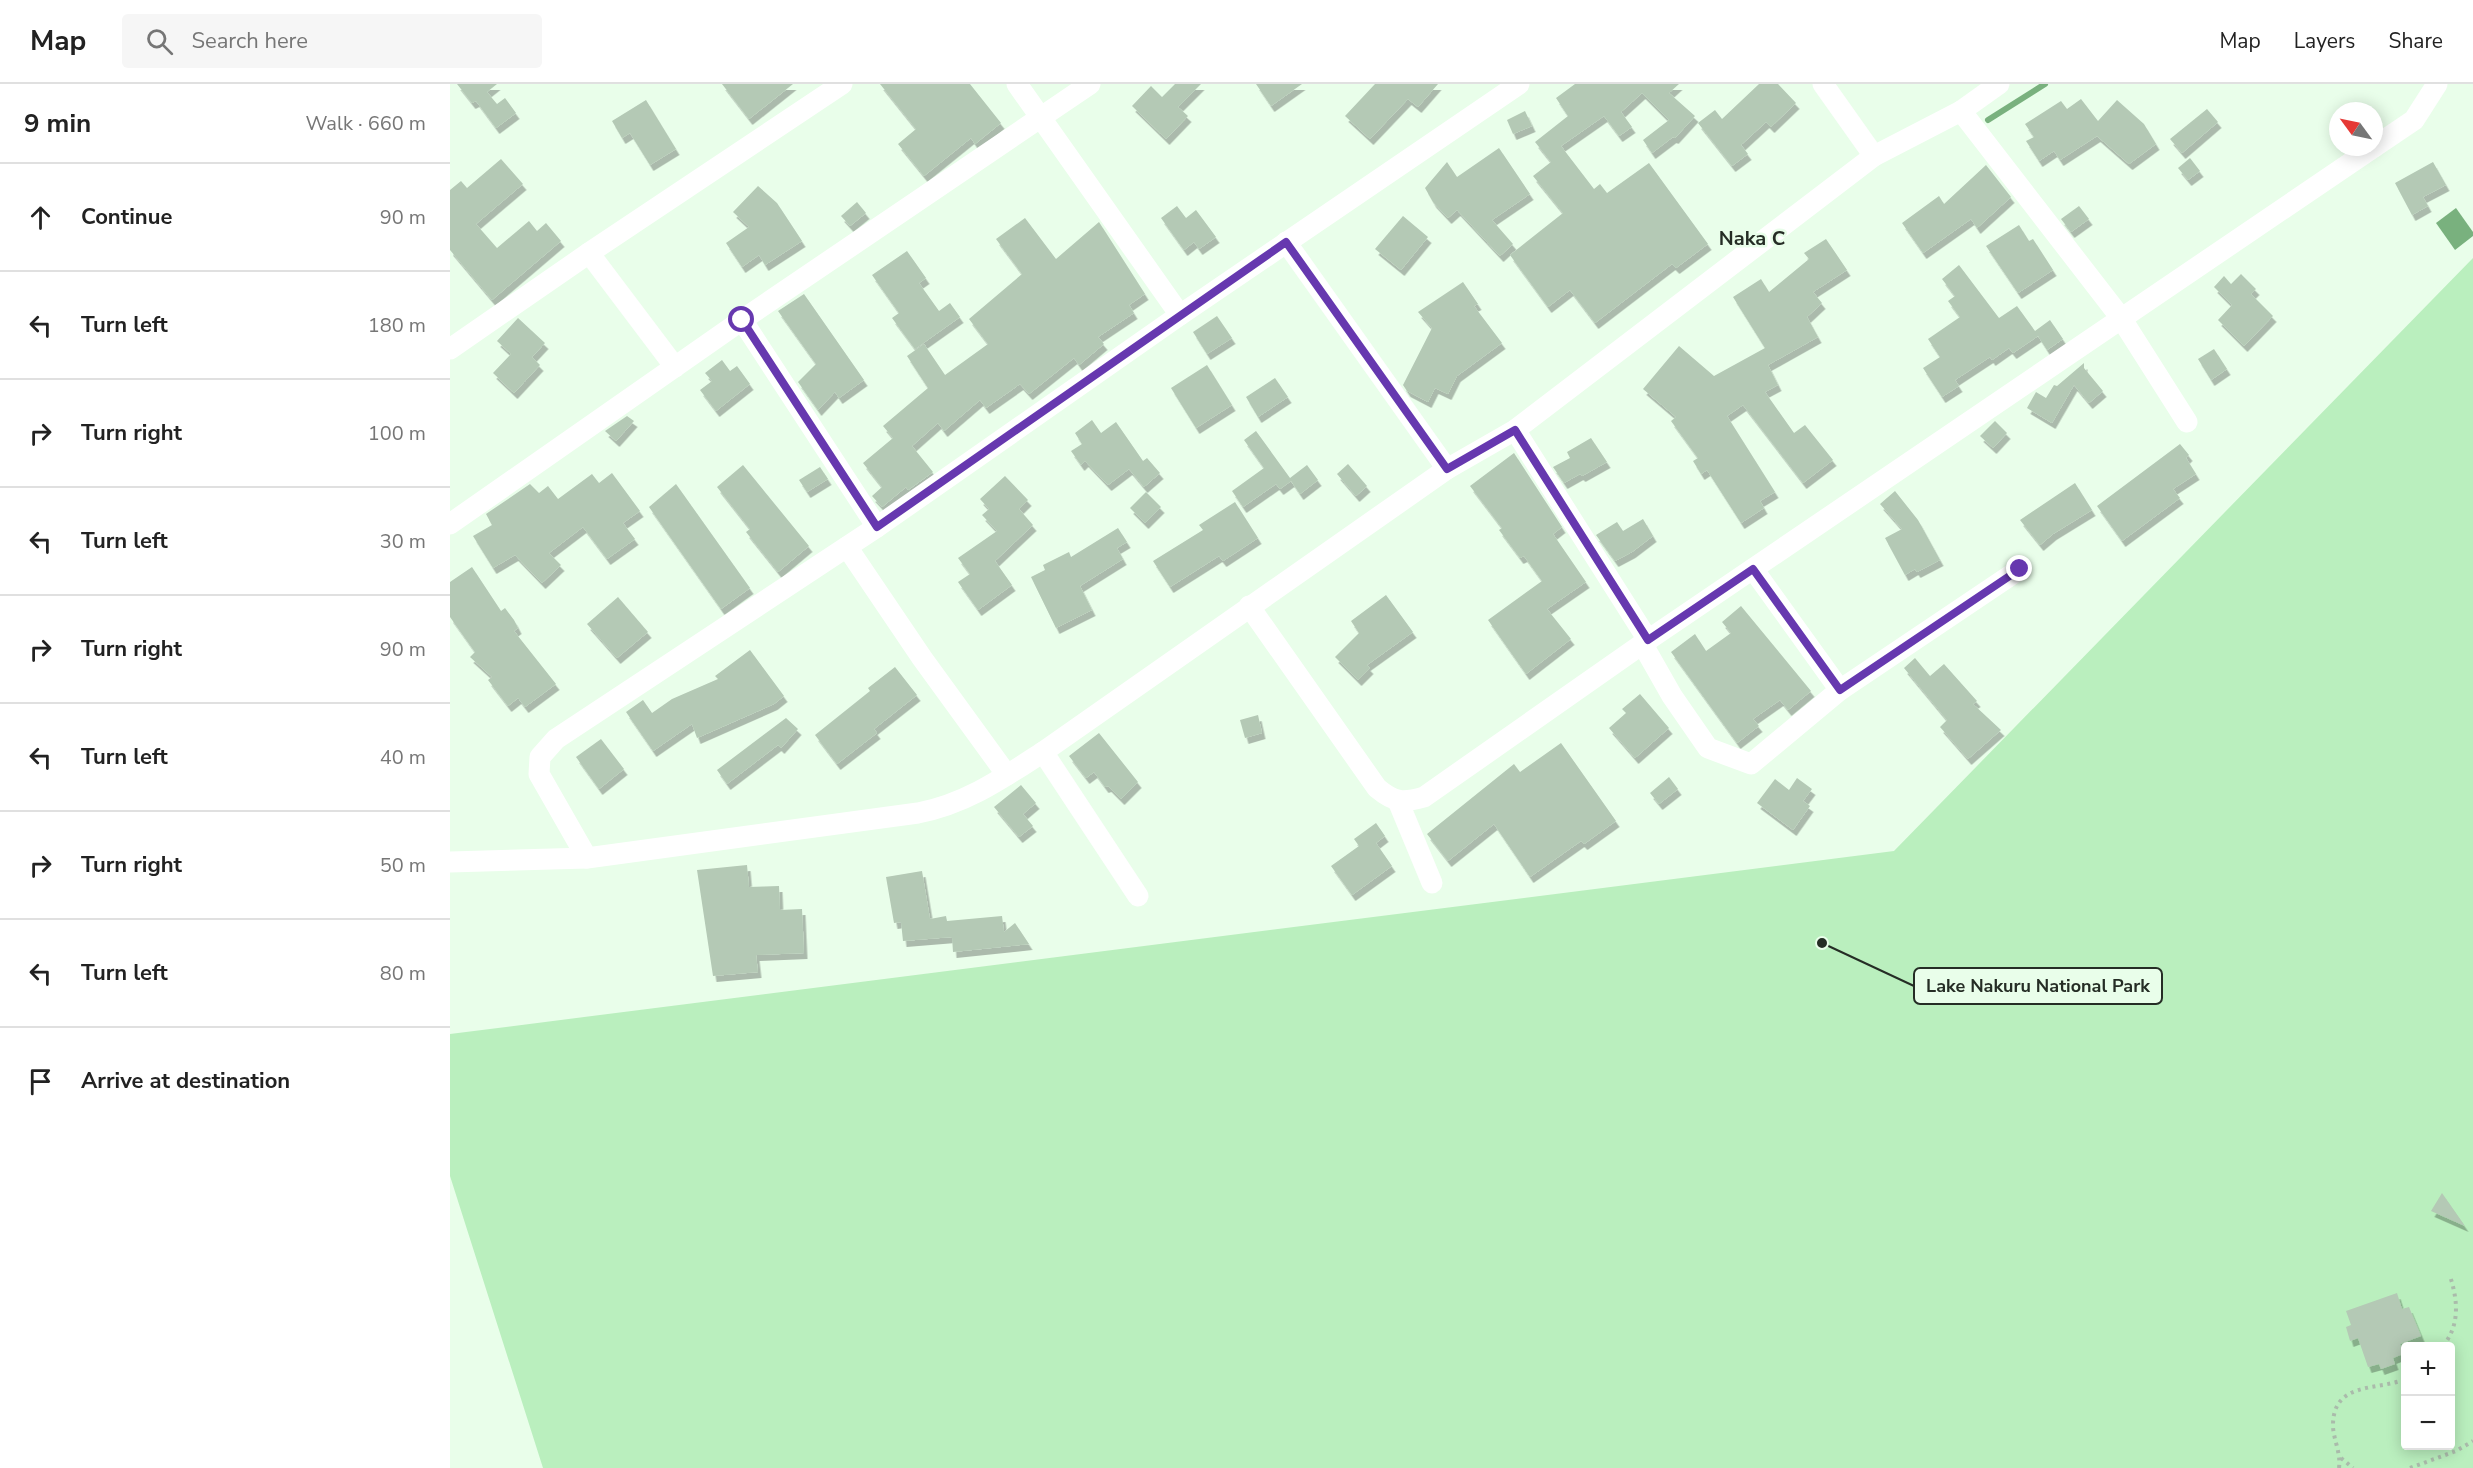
<!DOCTYPE html>
<meta charset="utf-8">
<style>
:root{--surface:#fff;--page:#f6f6f6;--text:#222;--muted:#767676;--line:#e0e0e0}
body{margin:0;font-family:"Nunito Sans",sans-serif;background:var(--page);color:var(--text)}
.controls{position:absolute;right:18px;bottom:18px;display:grid;overflow:hidden;border-radius:6px;box-shadow:0 3px 15px #0003}
.controls button{width:54px;height:54px;display:grid;place-items:center;padding:0;border:0;border-bottom:2px solid var(--line);background:var(--surface);color:var(--text);font:30px sans-serif}
.compass{position:absolute;left:1879px;top:18px;width:54px;height:54px;border-radius:50%;background:var(--surface);box-shadow:0 3px 15px #0003;rotate:303deg}
.stop{position:absolute;width:18px;height:18px;margin:-14px;border:4px solid #6638af;border-radius:50%;background:#fff}
.stop.end{background:#6638af;border-color:#fff;box-shadow:0 2px 6px #0008}
.list{margin:0;padding:0;list-style:none}
h2{display:flex;justify-content:space-between;align-items:center;height:78px;margin:0;padding:0 24px;font-size:26px}
h2 small{font-size:20px;font-weight:400;color:var(--muted)}
.list li{display:grid;grid-template-columns:39px 1fr auto;gap:18px;align-items:center;box-sizing:border-box;height:108px;padding:0 24px;border-top:2px solid var(--line)}
.list b{display:block;font-size:22px;white-space:nowrap}
.list em{font-size:20px;font-style:normal;color:var(--muted)}
.icon{flex:none;width:33px;height:33px;fill:none;stroke:currentColor;stroke-width:2;stroke-linecap:round;stroke-linejoin:round}
.map{position:relative;flex:none;width:2023px;height:1384px;overflow:hidden}
header{display:flex;align-items:center;gap:36px;box-sizing:border-box;height:84px;padding:0 30px;background:var(--surface);border-bottom:2px solid var(--line)}
header strong{font-size:28px}
nav{display:flex;gap:33px;margin-inline-start:auto;font-size:21px}
.search{width:420px;height:54px;background:var(--page);display:flex;align-items:center;gap:15px;box-sizing:border-box;padding:0 21px;border-radius:6px;color:var(--muted);font-size:22px}
main{display:flex}
aside{flex:1;background:var(--surface)}
.map>svg:first-child{display:block}
.green{fill:#baefbe;fill-rule:evenodd}
.water{fill:#79b17e}
.lines{fill:none;stroke-linecap:round;stroke-linejoin:round}
.stream{stroke:#79b17e;stroke-width:6}
.building{fill:#b4c9b5;filter:url(#shadow)}
.path{stroke:#aabbab;stroke-width:4;stroke-dasharray:3 4.5;stroke-linecap:butt}
.street{stroke:#fff;stroke-width:21}
.route{stroke:#6638af;stroke-width:8}
.labels{text-anchor:middle;dominant-baseline:central;stroke-width:5;stroke-linejoin:round;paint-order:stroke}
.quarter-label{font-size:20px;font-weight:bold;fill:#252d25;stroke:#e9feea}
.leader{fill:none;stroke:#252d25;stroke-width:2}
.callout-dot{fill:#252d25;stroke:#e9feea;stroke-width:2}
.callout{fill:#e9feea;stroke:#252d25;stroke-width:2}
.callout-label{font-size:18px;text-anchor:middle;font-weight:bold;fill:#252d25}
</style>
<header>
<strong>Map</strong>
<div class="search"><svg class="icon" aria-label="search" viewBox="0 0 24 24"><circle cx="10" cy="10" r="6"/><path d="M15 15l6 6"/></svg>Search here</div>
<nav><a>Map</a><a>Layers</a><a>Share</a></nav>
</header>
<main>
<aside>
<h2>9 min<small>Walk · 660 m</small></h2>
<ul class="list">
<li><svg class="icon" aria-label="ahead" viewBox="0 0 24 24"><path d="M12 20V5M6 11l6-6 6 6"/></svg><div><b>Continue</b></div><em>90 m</em></li>
<li><svg class="icon" aria-label="left" viewBox="0 0 24 24"><path d="M17 20v-9H6M10 6l-5 5 5 5"/></svg><div><b>Turn left</b></div><em>180 m</em></li>
<li><svg class="icon" aria-label="right" viewBox="0 0 24 24"><path d="M7 20v-9h11M14 6l5 5-5 5"/></svg><div><b>Turn right</b></div><em>100 m</em></li>
<li><svg class="icon" aria-label="left" viewBox="0 0 24 24"><path d="M17 20v-9H6M10 6l-5 5 5 5"/></svg><div><b>Turn left</b></div><em>30 m</em></li>
<li><svg class="icon" aria-label="right" viewBox="0 0 24 24"><path d="M7 20v-9h11M14 6l5 5-5 5"/></svg><div><b>Turn right</b></div><em>90 m</em></li>
<li><svg class="icon" aria-label="left" viewBox="0 0 24 24"><path d="M17 20v-9H6M10 6l-5 5 5 5"/></svg><div><b>Turn left</b></div><em>40 m</em></li>
<li><svg class="icon" aria-label="right" viewBox="0 0 24 24"><path d="M7 20v-9h11M14 6l5 5-5 5"/></svg><div><b>Turn right</b></div><em>50 m</em></li>
<li><svg class="icon" aria-label="left" viewBox="0 0 24 24"><path d="M17 20v-9H6M10 6l-5 5 5 5"/></svg><div><b>Turn left</b></div><em>80 m</em></li>
<li><svg class="icon" aria-label="arrive" viewBox="0 0 24 24"><path d="M6 21V4h12l-3 4 3 4H6"/></svg><div><b>Arrive at destination</b></div></li>
</ul>
</aside>
<div class="map">
<svg width="2023" height="1384" viewBox="0 0 2023 1384">
<defs>
<filter id="shadow"><feDropShadow dx="3.5" dy="6" stdDeviation="0" flood-color="#0004"/></filter>
</defs>
<rect width="100%" height="100%" fill="#e9feea"/>
<!-- green -->
<path class="green" d="M2023 174V1384H93L0 1092V950L1444 767ZM1956 1262H2000V1362H1956Z"/>
<!-- water -->
<polygon class="water" points="2006,124 2023,148 2023,152 2005,166 1986,139"/>
<g class="lines">
<!-- stream -->
<polyline class="stream" points="1538,36 1595,0"/>
</g>
<!-- building -->
<g class="building">
<polygon points="7,0 47,0 37,8 47,20 55,14 66,29 46,44 26,17 22,19"/>
<polygon points="272,0 343,0 299,35"/>
<polygon points="430,0 520,0 551,39 525,60 521,54 474,92 448,60 466,45"/>
<polygon points="725,0 751,0 728,23 738,32 716,55 682,22 701,2 712,13"/>
<polygon points="806,0 852,0 821,22"/>
<polygon points="925,0 988,0 968,23 958,15 920,55 895,32"/>
<polygon points="1125,0 1229,0 1219,9 1245,32 1225,54 1223,53 1202,69 1193,56 1219,36 1192,9 1171,28 1182,43 1169,52 1154,32 1111,62 1144,105 1150,100 1157,109 1199,79 1258,160 1226,184 1222,180 1145,239 1120,206 1098,223 1060,171 1113,129 1083,92 1101,78 1085,58 1118,32 1106,14"/>
<polygon points="1309,0 1328,0 1346,19 1321,43 1316,38 1291,61 1298,70 1282,82 1248,39 1265,26 1272,35"/>
<polygon points="1631,15 1648,37 1667,16 1694,40 1706,60 1679,80 1647,52 1610,76 1604,67 1589,77 1576,57 1584,53 1575,40 1611,17 1617,25"/>
<polygon points="196,16 226,65 200,81 180,49 172,54 162,37"/>
<polygon points="1757,25 1768,38 1732,69 1720,55"/>
<polygon points="1075,27 1082,42 1063,50 1057,36"/>
<polygon points="1049,64 1080,110 1042,136 1063,160 1050,172 1007,126 998,134 983,118 975,104 997,78 1007,93"/>
<polygon points="1740,74 1750,87 1738,96 1728,84"/>
<polygon points="51,75 73,100 26,140 47,164 79,137 87,147 96,139 111,157 42,216 0,166 0,106 11,97 17,104"/>
<polygon points="1983,78 1996,101 1973,113 1978,122 1962,131 1945,99"/>
<polygon points="1536,81 1561,113 1527,144 1521,135 1473,169 1452,139 1489,112 1494,120"/>
<polygon points="308,102 327,119 352,157 315,181 309,171 292,183 276,159 299,143 283,128"/>
<polygon points="407,118 416,129 400,142 391,132"/>
<polygon points="727,122 736,134 746,126 766,153 749,165 744,158 734,166 711,134"/>
<polygon points="1629,122 1639,135 1621,148 1611,135"/>
<polygon points="953,132 978,153 951,186 925,165"/>
<polygon points="575,134 606,175 649,138 695,210 679,221 684,229 648,253 654,260 629,281 624,274 579,310 570,300 536,324 530,316 494,347 488,339 462,362 483,388 458,406 456,403 432,423 422,412 432,403 413,379 443,354 433,342 478,304 457,272 474,260 495,291 538,260 519,235 572,190 546,155"/>
<polygon points="1569,141 1579,157 1583,155 1603,186 1568,209 1536,162"/>
<polygon points="1376,155 1397,186 1363,208 1372,219 1357,233 1368,253 1318,281 1328,301 1315,308 1344,349 1355,341 1383,376 1353,399 1293,321 1277,332 1325,408 1310,417 1314,424 1291,439 1257,386 1251,390 1243,377 1248,374 1221,337 1226,333 1193,305 1229,262 1264,292 1315,264 1283,213 1311,195 1319,208 1359,175 1354,169"/>
<polygon points="457,167 476,194 469,199 489,227 500,219 510,233 465,265 442,234 449,229 422,191"/>
<polygon points="1509,181 1549,234 1567,222 1585,247 1600,236 1613,255 1597,266 1588,252 1563,269 1559,264 1542,276 1540,273 1505,296 1509,302 1492,313 1473,284 1490,273 1478,255 1510,233 1498,217 1505,212 1492,195"/>
<polygon points="1791,190 1806,205 1801,210 1823,232 1794,262 1768,236 1782,221 1764,203 1774,192 1781,200"/>
<polygon points="1013,198 1028,220 1024,222 1052,259 1007,292 998,310 985,304 978,318 957,307 953,301 982,244 968,228"/>
<polygon points="354,210 414,296 389,314 385,308 368,326 348,298 366,280 328,227"/>
<polygon points="767,232 782,254 757,270 743,248"/>
<polygon points="68,234 95,259 82,273 90,281 64,309 43,289 61,270 47,257"/>
<polygon points="1764,265 1777,285 1761,296 1748,275"/>
<polygon points="272,276 280,287 287,282 300,300 266,327 250,306 262,297 255,289"/>
<polygon points="1634,279 1634,284 1653,307 1639,319 1624,301 1602,339 1577,324 1586,308 1596,314 1604,301 1607,302"/>
<polygon points="757,281 782,321 746,344 721,304"/>
<polygon points="825,294 838,313 808,333 796,313"/>
<polygon points="177,332 184,337 166,357 155,347"/>
<polygon points="642,336 651,349 666,338 693,377 697,374 710,389 694,403 679,385 658,401 635,377 631,381 621,367 632,360 625,349"/>
<polygon points="1545,337 1557,349 1543,364 1530,352"/>
<polygon points="806,347 840,394 857,381 868,396 850,410 841,397 830,405 826,400 793,423 782,407 814,384 794,356"/>
<polygon points="1141,354 1157,378 1132,392 1130,390 1114,399 1103,383 1120,374 1117,368"/>
<polygon points="1730,360 1739,371 1736,374 1746,390 1723,405 1730,414 1672,457 1647,422"/>
<polygon points="1064,369 1112,443 1103,450 1136,498 1097,525 1121,555 1076,590 1038,536 1092,497 1074,472 1070,474 1049,446 1052,444 1020,402"/>
<polygon points="898,380 917,402 906,412 887,390"/>
<polygon points="293,381 359,462 328,488 296,448 300,445 267,403"/>
<polygon points="370,383 378,395 357,408 349,396"/>
<polygon points="162,389 190,427 173,439 185,455 157,475 133,443 99,469 111,481 92,499 65,471 43,484 23,452 42,441 36,430 80,400 89,409 98,402 108,415 142,390 149,399"/>
<polygon points="555,392 578,416 569,425 583,441 545,477 562,501 528,526 508,498 520,490 508,474 547,447 532,431 539,425 530,415"/>
<polygon points="1625,399 1642,426 1603,450 1590,461 1570,436"/>
<polygon points="226,400 300,504 271,525 199,423"/>
<polygon points="1445,407 1468,436 1490,476 1467,488 1465,485 1455,491 1435,454 1452,445 1430,420"/>
<polygon points="696,408 711,423 695,439 680,424"/>
<polygon points="785,418 808,454 773,477 769,472 720,503 703,477 753,446 749,441"/>
<polygon points="1193,435 1203,452 1182,468 1165,477 1146,451 1167,438 1173,447"/>
<polygon points="668,444 677,458 667,464 673,475 630,502 642,526 606,544 581,493 595,486 593,481 619,468 621,473"/>
<polygon points="22,483 51,527 55,524 64,536 68,544 64,547 106,600 75,623 68,614 58,622 38,596 42,593 20,573 25,568 0,533 0,498"/>
<polygon points="936,511 963,548 917,581 920,584 908,596 885,573 909,549 901,537"/>
<polygon points="168,513 198,548 167,574 137,540"/>
<polygon points="1291,522 1361,607 1338,626 1330,616 1303,635 1309,642 1287,659 1221,568 1245,550 1256,567 1281,549 1272,538"/>
<polygon points="300,566 334,612 324,620 247,654 242,640 203,667 176,628 193,616 202,629 222,615 268,595 265,592"/>
<polygon points="1465,574 1480,592 1494,580 1527,617 1523,620 1551,646 1518,675 1490,643 1497,636 1454,584"/>
<polygon points="445,583 467,611 424,645 427,649 387,680 365,651 420,607 418,604"/>
<polygon points="1190,610 1219,644 1185,674 1159,644 1176,629 1172,625"/>
<polygon points="808,631 812,649 795,654 790,636"/>
<polygon points="336,634 348,645 331,664 328,661 277,700 267,686"/>
<polygon points="649,649 688,698 671,715 658,702 655,703 644,688 636,694 619,672"/>
<polygon points="151,655 174,685 149,705 126,673"/>
<polygon points="1111,659 1166,737 1134,760 1131,757 1080,793 1044,740 998,777 977,750 1064,680 1070,688"/>
<polygon points="1219,693 1228,705 1209,720 1200,709"/>
<polygon points="1347,694 1362,705 1353,717 1360,722 1343,746 1307,719 1325,695 1339,706"/>
<polygon points="571,701 586,719 573,730 583,742 569,753 544,723"/>
<polygon points="926,739 935,752 926,759 942,782 902,811 881,782 909,762 904,755"/>
<polygon points="297,781 299,803 329,802 330,826 352,825 354,869 306,871 308,888 263,892 247,786"/>
<polygon points="472,787 480,835 496,832 497,837 552,832 554,848 565,839 579,860 503,868 502,853 453,857 451,838 444,839 436,793"/>
<polygon points="1992,1109 2015,1142 1981,1127"/>
<polygon points="1947,1209 1952,1225 1959,1223 1971,1252 1950,1260 1953,1270 1943,1274 1945,1280 1931,1285 1929,1280 1918,1283 1908,1254 1900,1257 1896,1243 1901,1241 1896,1227"/>
</g>
<g class="lines">
<!-- path -->
<g class="path">
<path d="M1993 1262C2010 1241 2008 1217 2000 1192"/>
<polyline points="1891,1374 1903,1384"/>
<path d="M1889 1384C1891 1369 1884 1357 1883 1343 1882 1297 1926 1307 1956 1295"/>
<polyline points="1960,1384 2006,1367 2023,1357"/>
</g>
<!-- street -->
<g class="street">
<polyline points="567,0 730,231"/>
<polyline points="1373,0 1424,72"/>
<polyline points="1511,27 1549,0"/>
<polyline points="1924,63 1964,36 1987,0"/>
<polyline points="836,158 997,385"/>
<polyline points="139,169 225,283"/>
<polyline points="292,236 427,443"/>
<polyline points="0,265 139,169 392,0"/>
<polyline points="1065,346 1198,556"/>
<polyline points="0,440 292,236 640,0"/>
<polyline points="397,463 472,574 557,691"/>
<polyline points="1303,485 1390,606"/>
<path d="M799 522 927 704C945 719 953 719 974 713L1198 556 1924 63"/>
<polyline points="1193,561 1222,612 1258,664 1301,680 1390,606 1570,485"/>
<polyline points="593,668 688,812"/>
<polyline points="948,717 982,799"/>
<polyline points="137,774 89,690 90,673 106,655 427,443 730,231 1069,0"/>
<path d="M0 778 137 774 468 729C516 720 553 694 593 668L997 385 1065 346 1424 72 1511 27 1671 234 1737 338"/>
</g>
</g>
<g class="lines">
<!-- route -->
<polyline class="route" points="292,236 427,443 836,158 997,385 1065,346 1198,556 1303,485 1390,606 1570,485"/>
</g>
<g class="labels">
<!-- quarter labels -->
<g class="quarter-label">
<text x="1302" y="154">Naka C</text>
</g>
</g>
<!-- callouts -->
<path class="leader" d="M1372 859L1464 902"/>
<circle class="callout-dot" cx="1372" cy="859" r="6"/>
<rect class="callout" x="1464" y="884" width="248" height="36" rx="6"/>
<g class="callout-label">
<text x="1588" y="908">Lake Nakuru National Park</text>
</g>
</svg>
<div class="controls">
<button>+</button>
<button>−</button>
</div>
<svg class="compass" viewBox="-18 -18 36 36"><path d="M0-13l5 13h-10z" fill="#e53935"/><path d="M0 13l5-13h-10z" fill="#767676"/></svg>
<div class="stop" style="left:292px;top:236px"></div>
<div class="stop end" style="left:1570px;top:485px"></div>
</div>
</main>
